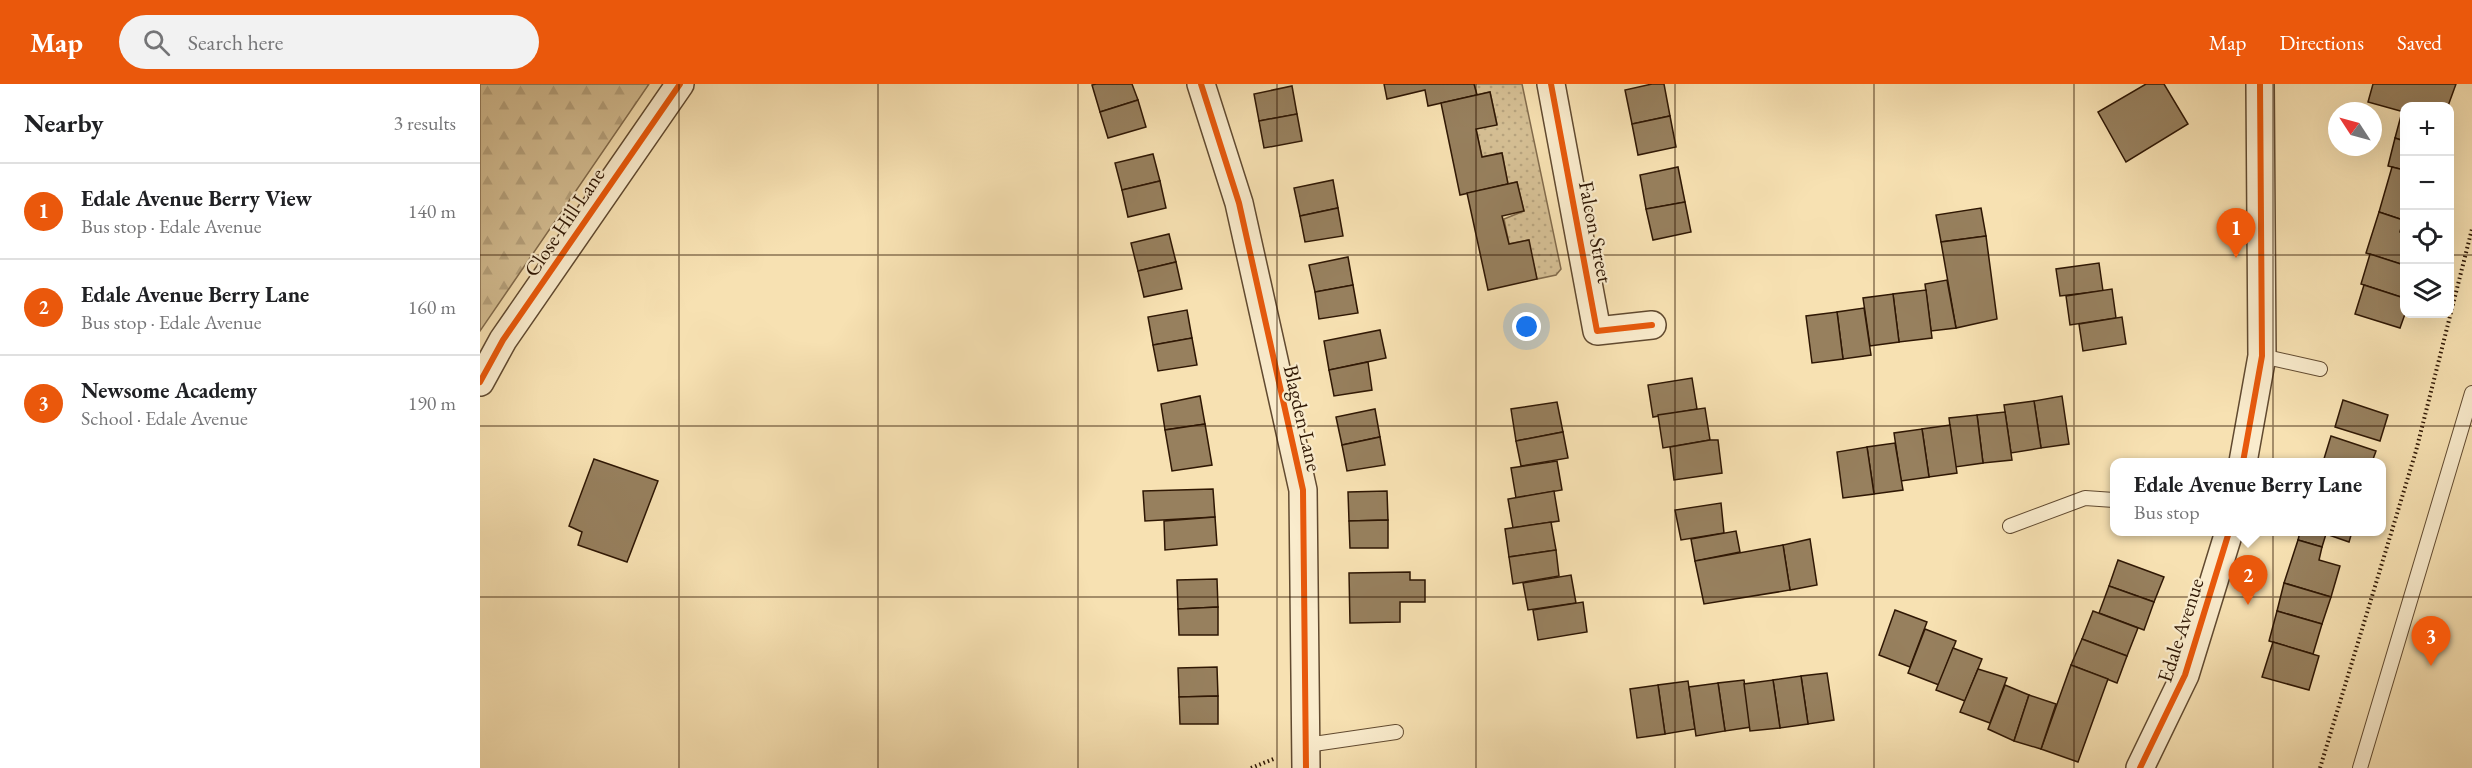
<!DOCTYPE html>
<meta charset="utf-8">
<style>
:root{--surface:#fff;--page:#f2f2f2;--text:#202124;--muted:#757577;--line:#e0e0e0;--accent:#ea580c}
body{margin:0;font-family:"EB Garamond",serif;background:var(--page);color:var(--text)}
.controls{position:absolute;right:18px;top:18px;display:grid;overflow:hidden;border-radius:12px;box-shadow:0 6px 24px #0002}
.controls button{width:54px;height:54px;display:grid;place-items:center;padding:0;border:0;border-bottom:2px solid var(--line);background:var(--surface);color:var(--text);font:30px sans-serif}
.compass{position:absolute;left:1848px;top:18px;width:54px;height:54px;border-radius:50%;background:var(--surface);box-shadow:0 6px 24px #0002;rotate:306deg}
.you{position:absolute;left:1047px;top:243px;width:21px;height:21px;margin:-15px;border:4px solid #fff;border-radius:50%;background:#1a73e8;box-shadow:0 0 0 9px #1a73e833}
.badge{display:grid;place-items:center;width:39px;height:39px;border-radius:50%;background:var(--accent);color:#fff;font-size:20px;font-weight:700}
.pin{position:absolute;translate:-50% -50px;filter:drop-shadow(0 2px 3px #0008)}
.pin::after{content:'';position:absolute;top:32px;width:21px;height:18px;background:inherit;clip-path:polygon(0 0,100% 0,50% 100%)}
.popup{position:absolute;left:1630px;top:374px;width:276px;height:78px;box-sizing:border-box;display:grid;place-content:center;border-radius:12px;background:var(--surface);filter:drop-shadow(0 2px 4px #0005);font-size:20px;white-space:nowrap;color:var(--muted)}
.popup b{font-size:22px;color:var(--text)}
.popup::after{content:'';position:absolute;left:50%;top:100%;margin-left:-12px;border:12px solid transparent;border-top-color:var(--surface)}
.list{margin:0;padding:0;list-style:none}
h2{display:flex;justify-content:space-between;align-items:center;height:78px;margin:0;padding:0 24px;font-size:26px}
h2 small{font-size:20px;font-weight:400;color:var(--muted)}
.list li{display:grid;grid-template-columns:39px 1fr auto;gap:18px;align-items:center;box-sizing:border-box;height:96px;padding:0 24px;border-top:2px solid var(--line)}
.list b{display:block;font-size:22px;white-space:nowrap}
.list p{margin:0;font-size:20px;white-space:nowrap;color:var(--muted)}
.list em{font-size:20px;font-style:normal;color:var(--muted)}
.icon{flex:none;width:33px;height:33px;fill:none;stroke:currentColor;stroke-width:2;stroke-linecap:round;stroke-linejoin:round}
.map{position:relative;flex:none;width:1992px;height:684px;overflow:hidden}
header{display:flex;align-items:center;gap:36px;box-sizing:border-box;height:84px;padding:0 30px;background:var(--accent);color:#fff}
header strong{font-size:28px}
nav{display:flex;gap:33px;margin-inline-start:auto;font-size:21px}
.search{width:420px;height:54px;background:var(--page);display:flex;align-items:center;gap:15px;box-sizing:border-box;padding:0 21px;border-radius:33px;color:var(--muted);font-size:22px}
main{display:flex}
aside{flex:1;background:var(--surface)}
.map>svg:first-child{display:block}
.grass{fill:url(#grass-dots);stroke:#826b4c;stroke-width:1.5}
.forest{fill:url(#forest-firs);stroke:#826b4c;stroke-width:1.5}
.building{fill:#97805e;stroke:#2f1704;stroke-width:1.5}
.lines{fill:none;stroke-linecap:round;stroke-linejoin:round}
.lane-casing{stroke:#614a30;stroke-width:16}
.street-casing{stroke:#614a30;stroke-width:30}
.path{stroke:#2f1704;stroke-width:4;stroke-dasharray:1.5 3;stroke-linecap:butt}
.lane{stroke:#faeccd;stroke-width:14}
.street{stroke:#faeccd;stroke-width:27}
.cycleway-casing{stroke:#faeccd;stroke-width:10}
.cycleway{stroke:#e8590c;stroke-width:6}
.grid{fill:none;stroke:#2f1704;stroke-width:1.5;stroke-opacity:0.55}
.labels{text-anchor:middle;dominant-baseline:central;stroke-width:4.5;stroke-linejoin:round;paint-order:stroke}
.street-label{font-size:21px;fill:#2f1704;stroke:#faeccd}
</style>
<header>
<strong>Map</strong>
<div class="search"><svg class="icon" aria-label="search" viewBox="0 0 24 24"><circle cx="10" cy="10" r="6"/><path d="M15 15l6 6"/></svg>Search here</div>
<nav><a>Map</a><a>Directions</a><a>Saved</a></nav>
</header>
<main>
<aside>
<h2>Nearby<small>3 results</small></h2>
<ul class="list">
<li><span class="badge">1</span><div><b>Edale Avenue Berry View</b><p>Bus stop · Edale Avenue</p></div><em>140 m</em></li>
<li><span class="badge">2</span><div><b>Edale Avenue Berry Lane</b><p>Bus stop · Edale Avenue</p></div><em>160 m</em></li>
<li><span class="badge">3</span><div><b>Newsome Academy</b><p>School · Edale Avenue</p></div><em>190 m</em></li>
</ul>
</aside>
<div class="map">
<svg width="1992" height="684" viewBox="0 0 1992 684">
<defs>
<pattern id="grass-dots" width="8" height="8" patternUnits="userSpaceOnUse" patternTransform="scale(1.5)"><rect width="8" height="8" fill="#d5bf94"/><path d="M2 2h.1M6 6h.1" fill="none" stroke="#b7a37e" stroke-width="1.8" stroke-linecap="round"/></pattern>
<pattern id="forest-firs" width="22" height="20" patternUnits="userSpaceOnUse" patternTransform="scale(1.5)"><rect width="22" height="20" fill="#d5bf94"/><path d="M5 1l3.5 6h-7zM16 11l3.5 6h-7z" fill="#b7a37e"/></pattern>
</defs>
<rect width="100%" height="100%" fill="#f7e1b2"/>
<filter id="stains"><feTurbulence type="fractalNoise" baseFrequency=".00333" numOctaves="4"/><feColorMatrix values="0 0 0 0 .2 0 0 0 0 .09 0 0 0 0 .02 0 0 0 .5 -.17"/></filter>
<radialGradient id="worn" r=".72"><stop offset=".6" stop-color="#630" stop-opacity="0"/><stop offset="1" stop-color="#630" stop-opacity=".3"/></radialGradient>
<!-- grass -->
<polygon class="grass" points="994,0 1042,0 1081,185 1076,191 1057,195 1048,156 1029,160 1024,135 1044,127 1037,98 1028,100 1022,69 1002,73 996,45 1017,40 1010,8 997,11"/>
<!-- forest -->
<polygon class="forest" points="0,0 169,0 0,247"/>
<!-- building -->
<g class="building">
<polygon points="616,0 652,0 658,16 620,28 612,1"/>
<polygon points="904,0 994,0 997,11 948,22 945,6 907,15"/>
<polygon points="1172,0 1184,0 1190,32 1152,40 1145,6"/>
<polygon points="1666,0 1684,0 1708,40 1646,78 1618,28"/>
<polygon points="1893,0 1976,0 1968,22 1924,22 1924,28 1888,18"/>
<polygon points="812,2 817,30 779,37 774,10"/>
<polygon points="1010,8 1017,41 996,45 1002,73 1022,69 1028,100 980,111 961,19"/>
<polygon points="658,16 666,43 628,54 620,28"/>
<polygon points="1922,28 1924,28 1924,57 1915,54"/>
<polygon points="817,30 822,57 784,64 779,37"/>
<polygon points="1190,32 1196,63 1158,71 1152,40"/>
<polygon points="1915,54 1924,57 1924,86 1908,82"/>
<polygon points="673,70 680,97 642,106 635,79"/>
<polygon points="1198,83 1205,118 1166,125 1160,91"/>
<polygon points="1912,83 1924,86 1923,136 1899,128"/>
<polygon points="853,96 858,124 820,132 814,104"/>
<polygon points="680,97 686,124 648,133 642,106"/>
<polygon points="1037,98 1044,127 1022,132 1029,160 1049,156 1057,195 1008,206 987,109"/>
<polygon points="1205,118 1211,148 1173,156 1166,125"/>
<polygon points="858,124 863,152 825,158 820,132"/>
<polygon points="1501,124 1506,152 1461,158 1456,131"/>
<polygon points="1899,128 1923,136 1920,148 1924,149 1924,181 1886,169"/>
<polygon points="689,150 696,178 658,187 651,159"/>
<polygon points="1506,152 1517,235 1476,244 1461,158"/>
<polygon points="1890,170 1924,181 1924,214 1881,200"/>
<polygon points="868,173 873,201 835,208 829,181"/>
<polygon points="696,178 702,205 664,213 658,187"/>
<polygon points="1619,179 1623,207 1580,212 1576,185"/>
<polygon points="1467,196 1476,244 1451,247 1445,200"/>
<polygon points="873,201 878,229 839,235 835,208"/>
<polygon points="1884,201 1924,214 1925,230 1920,244 1875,230"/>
<polygon points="1632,205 1636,234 1590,241 1586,212"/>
<polygon points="1446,206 1452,254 1419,258 1413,210"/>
<polygon points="1413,210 1419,258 1390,262 1383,214"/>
<polygon points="1384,224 1391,271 1363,275 1357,228"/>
<polygon points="707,226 712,254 673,261 668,233"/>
<polygon points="1357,228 1363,275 1332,279 1326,232"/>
<polygon points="1642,233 1646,260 1603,267 1599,240"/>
<polygon points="900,246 906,274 849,286 844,257"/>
<polygon points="712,254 717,281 678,287 673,261"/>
<polygon points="888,278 892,306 854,312 849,286"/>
<polygon points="1212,294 1217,325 1173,333 1168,301"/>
<polygon points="720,312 725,340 685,346 681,320"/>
<polygon points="1582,312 1589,360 1561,364 1554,317"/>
<polygon points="1863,316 1908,331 1900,357 1855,343"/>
<polygon points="1554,317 1561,364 1531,369 1524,321"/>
<polygon points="1077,318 1083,348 1036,357 1031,325"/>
<polygon points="1225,324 1230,356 1183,364 1178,331"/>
<polygon points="895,325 900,353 862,361 856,333"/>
<polygon points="1525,328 1532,376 1503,379 1497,331"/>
<polygon points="1497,331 1503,379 1475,383 1469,334"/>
<polygon points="725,340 732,381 692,387 685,346"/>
<polygon points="1470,341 1477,389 1449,393 1442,345"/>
<polygon points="1442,345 1449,393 1421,397 1414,349"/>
<polygon points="1083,348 1088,374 1041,382 1036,357"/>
<polygon points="1851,352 1896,367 1892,378 1843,378"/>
<polygon points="900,353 905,381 867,387 862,361"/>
<polygon points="1230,356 1238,356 1242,389 1194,396 1190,363"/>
<polygon points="1415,359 1423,406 1394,410 1387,363"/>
<polygon points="1387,363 1394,410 1363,414 1357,368"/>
<polygon points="114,375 178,397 147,478 98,461 102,448 89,442"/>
<polygon points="1077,377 1082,406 1036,414 1031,384"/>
<polygon points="733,405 735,433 665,437 663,407"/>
<polygon points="907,407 908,436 869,437 868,408"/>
<polygon points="1074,407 1079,437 1033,444 1028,415"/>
<polygon points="1241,419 1244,449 1201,456 1195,426"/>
<polygon points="735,433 737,461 685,466 684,437"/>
<polygon points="908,436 908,464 870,464 869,437"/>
<polygon points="1071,438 1076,466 1029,473 1025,445"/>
<polygon points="1256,447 1260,468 1215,477 1211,455"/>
<polygon points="1820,448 1872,448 1869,458 1846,450 1842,463 1818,456"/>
<polygon points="1330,455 1337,501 1310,506 1303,461"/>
<polygon points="1818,456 1842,463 1839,476 1860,482 1851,513 1804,499"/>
<polygon points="1303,461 1310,506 1224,520 1215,477"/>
<polygon points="1076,466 1079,492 1033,500 1029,473"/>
<polygon points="1638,476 1684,493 1674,518 1629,502"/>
<polygon points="930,488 930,496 945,496 945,518 920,518 920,538 870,539 869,489"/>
<polygon points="1091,491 1096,519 1048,526 1043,499"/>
<polygon points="737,495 738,523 698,525 697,496"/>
<polygon points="1804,499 1851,513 1842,540 1797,527"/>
<polygon points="1629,502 1674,518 1664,546 1619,529"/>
<polygon points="1103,518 1107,548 1058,556 1053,526"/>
<polygon points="738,523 738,551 699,551 698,525"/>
<polygon points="1415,526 1447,538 1430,583 1399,571"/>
<polygon points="1613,527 1658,544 1647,572 1602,555"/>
<polygon points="1797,527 1842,540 1833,570 1789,557"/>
<polygon points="1445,545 1476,557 1459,601 1428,589"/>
<polygon points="1602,555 1647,572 1637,599 1591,581"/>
<polygon points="1793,558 1839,572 1829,606 1782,593"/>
<polygon points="1473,564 1502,575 1485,617 1456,606"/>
<polygon points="1591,581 1628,595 1598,678 1561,665"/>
<polygon points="737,583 738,612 699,613 698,584"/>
<polygon points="1498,585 1527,594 1510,639 1480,628"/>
<polygon points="1347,589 1354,636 1328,640 1321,592"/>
<polygon points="1321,592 1328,640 1300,644 1293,596"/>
<polygon points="1264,596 1271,643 1245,647 1238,599"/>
<polygon points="1293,596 1300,644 1270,647 1264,600"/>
<polygon points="1208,597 1215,645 1185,650 1178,601"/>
<polygon points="1238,599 1245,647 1216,652 1209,603"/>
<polygon points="1178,601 1185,650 1157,654 1150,605"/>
<polygon points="1525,601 1549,611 1534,657 1508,645"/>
<polygon points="1549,611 1576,620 1561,665 1534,657"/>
<polygon points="738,612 738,640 700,640 699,613"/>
</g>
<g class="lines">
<!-- lane casing -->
<g class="lane-casing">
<g id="lane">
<polyline points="1782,272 1840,285"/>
<polyline points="1530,442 1605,414 1634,416"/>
<polyline points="827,661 916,648"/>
<polyline points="1880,684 1992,309"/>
</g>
</g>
<!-- street casing -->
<g class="street-casing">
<g id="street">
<polyline points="721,0 759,119 823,406 826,684"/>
<polyline points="1071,0 1117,247 1172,241"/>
<polyline points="0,298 23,256 200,0"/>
<polyline points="1763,378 1782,272 1780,0"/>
<polyline points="1660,684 1705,591 1749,448"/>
</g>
</g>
<!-- path -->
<g class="path">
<polyline points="771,684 796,674"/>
<polyline points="1840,684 1936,367 1992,145"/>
</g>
<!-- lane -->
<use href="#lane" class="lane"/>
<!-- street -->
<use href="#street" class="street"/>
<!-- cycleway casing -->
<g class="cycleway-casing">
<g id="cycleway">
<polyline points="721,0 759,119 823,406 826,684"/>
<polyline points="1071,0 1117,247 1172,241"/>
<polyline points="0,298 23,256 200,0"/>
<polyline points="1763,378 1782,272 1780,0"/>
<polyline points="1660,684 1705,591 1749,448"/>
</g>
</g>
<!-- cycleway -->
<use href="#cycleway" class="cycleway"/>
</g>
<!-- grid -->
<path class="grid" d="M199 0V684M398 0V684M598 0V684M797 0V684M996 0V684M1195 0V684M1394 0V684M1594 0V684M1793 0V684M0 171H1924M1970 171H1992M0 342H1992M0 513H1992"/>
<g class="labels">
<!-- street labels -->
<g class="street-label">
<text transform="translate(84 138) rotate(-56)">Close Hill Lane</text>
<text transform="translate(1116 148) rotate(79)">Falcon Street</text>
<text transform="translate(823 334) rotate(77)">Blagden Lane</text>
<text transform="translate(1700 546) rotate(-72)">Edale Avenue</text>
</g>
</g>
<rect width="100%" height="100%" filter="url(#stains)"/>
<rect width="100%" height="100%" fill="url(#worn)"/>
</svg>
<div class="controls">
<button>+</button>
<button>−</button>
<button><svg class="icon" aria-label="locate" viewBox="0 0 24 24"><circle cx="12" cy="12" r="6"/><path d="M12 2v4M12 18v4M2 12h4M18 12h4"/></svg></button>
<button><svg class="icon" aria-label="layers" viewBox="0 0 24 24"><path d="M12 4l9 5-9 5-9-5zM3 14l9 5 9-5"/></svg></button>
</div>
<svg class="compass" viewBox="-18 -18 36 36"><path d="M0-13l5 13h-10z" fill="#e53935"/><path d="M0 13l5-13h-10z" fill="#757577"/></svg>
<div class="you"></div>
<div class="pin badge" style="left:1756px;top:174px">1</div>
<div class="pin badge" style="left:1768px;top:521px">2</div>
<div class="popup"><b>Edale Avenue Berry Lane</b>Bus stop</div>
<div class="pin badge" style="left:1951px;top:582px">3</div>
</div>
</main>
